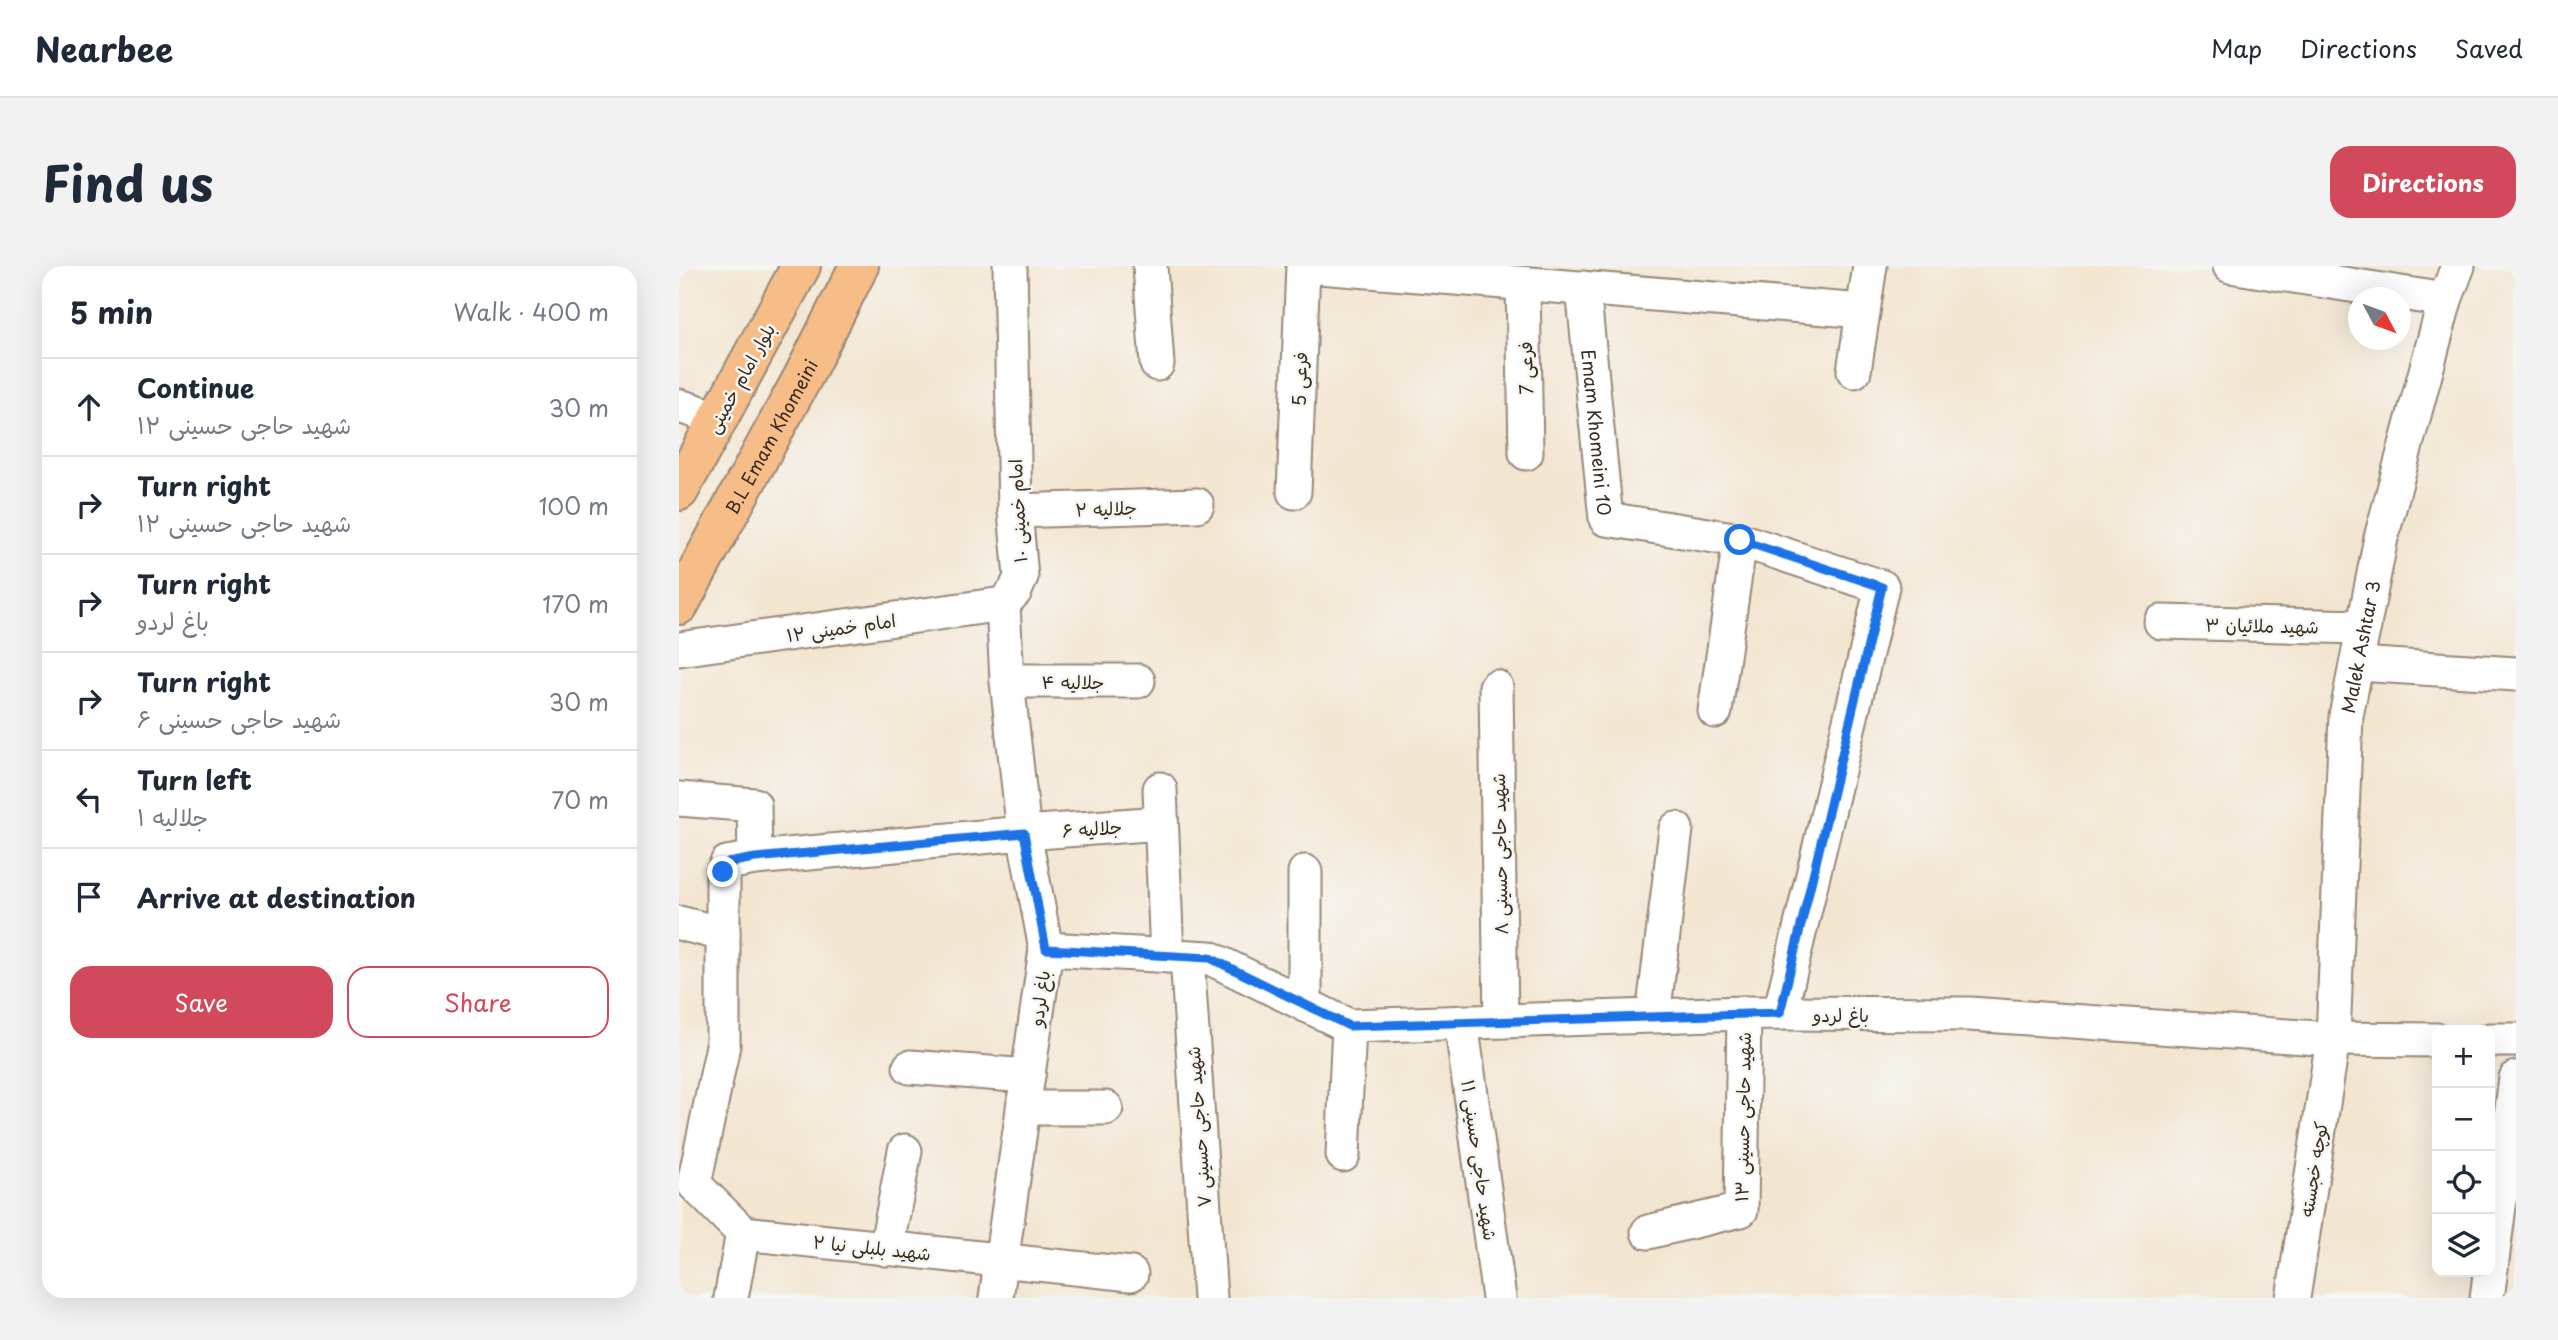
<!DOCTYPE html>
<meta charset="utf-8">
<style>
:root{--surface:#fff;--page:#f2f2f3;--text:#1f2937;--muted:#747a83;--line:#e0e1e3;--accent:#d1495b}
body{margin:0;font-family:"Playpen Sans","Playpen Sans Arabic",sans-serif;background:var(--page);color:var(--text)}
.controls{position:absolute;right:21px;bottom:21px;display:grid;overflow:hidden;border-radius:14px;box-shadow:0 7px 28px #0002}
.controls button{width:63px;height:63px;display:grid;place-items:center;padding:0;border:0;border-bottom:2px solid var(--line);background:var(--surface);color:var(--text);font:35px sans-serif}
.compass{position:absolute;left:1669px;top:21px;width:63px;height:63px;border-radius:50%;background:var(--surface);box-shadow:0 7px 28px #0002;rotate:131deg}
.stop{position:absolute;width:21px;height:21px;margin:-16px;border:5px solid #1a73e8;border-radius:50%;background:#fff}
.stop.end{background:#1a73e8;border-color:#fff;box-shadow:0 2px 7px #0008}
.list{margin:0;padding:0;list-style:none}
h2{display:flex;justify-content:space-between;align-items:center;height:91px;margin:0;padding:0 28px;font-size:30px}
h2 small{font-size:23px;font-weight:400;color:var(--muted)}
.list li{display:grid;grid-template-columns:46px 1fr auto;gap:21px;align-items:center;box-sizing:border-box;height:98px;padding:0 28px;border-top:2px solid var(--line)}
.list b{display:block;font-size:26px;white-space:nowrap}
.list p{margin:0;font-size:23px;white-space:nowrap;color:var(--muted)}
.list em{font-size:23px;font-style:normal;color:var(--muted)}
.actions{display:flex;gap:14px;padding:21px 28px}
.actions a{flex:1;padding:16px 0;border:2px solid var(--accent);border-radius:21px;text-align:center;font-size:24px;color:var(--accent)}
.actions .main{background:var(--accent);color:#fff}
.icon{flex:none;width:38px;height:38px;fill:none;stroke:currentColor;stroke-width:2;stroke-linecap:round;stroke-linejoin:round}
.map{position:relative;flex:none;width:1837px;height:1032px;overflow:hidden;border-radius:21px}
header{display:flex;align-items:center;gap:42px;box-sizing:border-box;height:98px;padding:0 35px;background:var(--surface);border-bottom:2px solid var(--line)}
header strong{font-size:33px}
nav{display:flex;gap:38px;margin-inline-start:auto;font-size:24px}
.intro{display:flex;align-items:center;justify-content:space-between;box-sizing:border-box;height:168px;padding:0 42px}
h1{margin:0;font-size:49px}
.button{padding:18px 32px;border-radius:21px;background:var(--accent);color:#fff;font-size:24px;font-weight:700}
main{display:flex;gap:42px;padding:0 42px}
aside{flex:1;background:var(--surface);border-radius:21px;box-shadow:0 7px 28px #0002}
.map>svg:first-child{display:block}
.lines{fill:none;stroke-linecap:round;stroke-linejoin:round}
.minor-casing{stroke:#978878;stroke-width:37}
.major-casing{stroke:#978878;stroke-width:42}
.minor{stroke:#fff;stroke-width:33}
.major{stroke:#f7bd88;stroke-width:38}
.route{stroke:#1a73e8;stroke-width:9}
.labels{text-anchor:middle;dominant-baseline:central;stroke-width:5;stroke-linejoin:round;paint-order:stroke}
.street-label{font-size:18px;fill:#3b2a1e;stroke:#f6f6f2}
</style>
<header>
<strong>Nearbee</strong>
<nav><a>Map</a><a>Directions</a><a>Saved</a></nav>
</header>
<div class="intro"><h1>Find us</h1><a class="button">Directions</a></div>
<main>
<aside>
<h2>5 min<small>Walk · 400 m</small></h2>
<ul class="list">
<li><svg class="icon" aria-label="ahead" viewBox="0 0 24 24"><path d="M12 20V5M6 11l6-6 6 6"/></svg><div><b>Continue</b><p>شهید حاجی حسینی ۱۲</p></div><em>30 m</em></li>
<li><svg class="icon" aria-label="right" viewBox="0 0 24 24"><path d="M7 20v-9h11M14 6l5 5-5 5"/></svg><div><b>Turn right</b><p>شهید حاجی حسینی ۱۲</p></div><em>100 m</em></li>
<li><svg class="icon" aria-label="right" viewBox="0 0 24 24"><path d="M7 20v-9h11M14 6l5 5-5 5"/></svg><div><b>Turn right</b><p>باغ لردو</p></div><em>170 m</em></li>
<li><svg class="icon" aria-label="right" viewBox="0 0 24 24"><path d="M7 20v-9h11M14 6l5 5-5 5"/></svg><div><b>Turn right</b><p>شهید حاجی حسینی ۶</p></div><em>30 m</em></li>
<li><svg class="icon" aria-label="left" viewBox="0 0 24 24"><path d="M17 20v-9H6M10 6l-5 5 5 5"/></svg><div><b>Turn left</b><p>جلالیه ۱</p></div><em>70 m</em></li>
<li><svg class="icon" aria-label="arrive" viewBox="0 0 24 24"><path d="M6 21V4h12l-3 4 3 4H6"/></svg><div><b>Arrive at destination</b></div></li>
</ul>
<div class="actions"><a class="main">Save</a><a>Share</a></div>
</aside>
<div class="map">
<svg width="1837" height="1032" viewBox="0 0 1837 1032">
<rect width="100%" height="100%" fill="#f6f6f2"/>
<filter id="ink" filterUnits="userSpaceOnUse"><feTurbulence type="fractalNoise" baseFrequency=".0143" numOctaves="2"/><feDisplacementMap in="SourceGraphic" scale="14" xChannelSelector="R" yChannelSelector="G"/><feConvolveMatrix kernelMatrix="1 2 1 2 8 2 1 2 1" color-interpolation-filters="sRGB"/></filter>
<filter id="wash" filterUnits="userSpaceOnUse"><feTurbulence type="fractalNoise" baseFrequency=".00686" numOctaves="4" result="noise"/><feDisplacementMap in="SourceGraphic" scale="28" xChannelSelector="R" yChannelSelector="G"/><feGaussianBlur stdDeviation="1.57" result="paint"/><feColorMatrix in="noise" values="0 0 0 0 0 0 0 0 0 0 0 0 0 0 0 0 0 1.4 0 .05"/><feComposite in="paint" operator="in"/></filter>
<g filter="url(#wash)">
<rect width="100%" height="100%" fill="#f3e6d1"/>
</g>
<g filter="url(#ink)">
<g class="lines">
<!-- minor casing -->
<g class="minor-casing">
<g id="minor">
<polyline points="471,0 478,98"/>
<polyline points="628,0 1184,45"/>
<polyline points="1551,0 1766,34"/>
<polyline points="844,18 847,187"/>
<path id="s1" d="M904 22 927 253 1061 274 1203 321 1101 747"/>
<polyline points="1175,105 1191,0"/>
<polyline points="0,140 39,152"/>
<polyline points="615,226 624,0"/>
<polyline points="336,245 518,239"/>
<polyline points="324,338 336,325 342,311 336,245 331,0"/>
<polyline points="1482,356 1685,361"/>
<polyline points="0,383 324,338"/>
<polyline points="1679,398 1837,408"/>
<polyline points="328,415 459,415"/>
<polyline points="817,421 822,755"/>
<polyline points="1036,445 1061,274"/>
<polyline points="481,523 488,690"/>
<polyline points="0,533 75,539 76,592"/>
<polyline points="0,657 44,668"/>
<polyline points="367,683 531,692 670,760 1065,747 1291,748 1654,773 1758,774"/>
<polyline points="508,691 531,1032"/>
<polyline points="626,739 626,606"/>
<polyline points="974,750 997,563"/>
<polyline points="782,756 820,1032"/>
<polyline points="1811,774 1837,774"/>
<polyline points="231,801 349,810"/>
<polyline points="344,842 427,842"/>
<polyline points="664,889 670,760"/>
<polyline points="969,966 1062,944 1065,747"/>
<polyline points="64,967 452,1008"/>
<polyline points="207,983 226,885"/>
<polyline points="52,1032 64,967 15,918 44,780 44,606 48,597 76,592 345,567 482,557"/>
<polyline points="317,1032 367,683 345,567 328,415 324,338"/>
<path id="s2" d="M1614 1032 1654 773 1667 450 1702 272 1766 34 1779 0"/>
<polyline points="1808,1032 1837,812"/>
</g>
</g>
<!-- major casing -->
<g class="major-casing">
<g id="major">
<polyline points="0,225 122,0"/>
<path id="s3" d="M0 339 125 109 180 0"/>
</g>
</g>
<!-- minor -->
<use href="#minor" class="minor"/>
<!-- major -->
<use href="#major" class="major"/>
</g>
</g>
<g class="lines" filter="url(#ink)">
<!-- route -->
<polyline class="route" points="44,606 48,597 76,592 345,567 367,683 531,692 670,760 1101,747 1203,321 1061,274"/>
</g>
<g class="labels">
<!-- street labels -->
<g class="street-label">
<text transform="translate(846 102) rotate(-91)">فرعی 7</text>
<text transform="translate(61 112) rotate(-61)">بلوار امام خمینی</text>
<text transform="translate(620 113) rotate(-88)">فرعی 5</text>
<text stroke="none"><textPath href="#s1" startOffset="145">Emam Khomeini 10</textPath></text>
<text stroke="none"><textPath href="#s3" startOffset="192">B.L Emam Khomeini</textPath></text>
<text transform="translate(427 242) rotate(-2)">جلالیه ۲</text>
<text transform="translate(338 245) rotate(-93)">امام خمینی ۱۰</text>
<text transform="translate(1583 359) rotate(1)">شهید ملائیان ۳</text>
<text transform="translate(162 361) rotate(-8)">امام خمینی ۱۲</text>
<text stroke="none"><textPath href="#s2" startOffset="656">Malek Ashtar 3</textPath></text>
<text x="394" y="415">جلالیه ۴</text>
<text transform="translate(413 562) rotate(-4)">جلالیه ۶</text>
<text transform="translate(820 588) rotate(-91)">شهید حاجی حسینی ۸</text>
<text transform="translate(360 732) rotate(-82)">باغ لردو</text>
<text x="1162" y="748">باغ لردو</text>
<text transform="translate(1063 851) rotate(-89)">شهید حاجی حسینی ۱۳</text>
<text transform="translate(519 861) rotate(-94)">شهید حاجی حسینی ۷</text>
<text transform="translate(801 894) rotate(82)">شهید حاجی حسینی ۱۱</text>
<text transform="translate(1634 903) rotate(-81)">کوچه خجسته</text>
<text transform="translate(193 981) rotate(6)">شهید بلبلی نیا ۲</text>
</g>
</g>
</svg>
<div class="controls">
<button>+</button>
<button>−</button>
<button><svg class="icon" aria-label="locate" viewBox="0 0 24 24"><circle cx="12" cy="12" r="6"/><path d="M12 2v4M12 18v4M2 12h4M18 12h4"/></svg></button>
<button><svg class="icon" aria-label="layers" viewBox="0 0 24 24"><path d="M12 4l9 5-9 5-9-5zM3 14l9 5 9-5"/></svg></button>
</div>
<svg class="compass" viewBox="-18 -18 36 36"><path d="M0-13l5 13h-10z" fill="#e53935"/><path d="M0 13l5-13h-10z" fill="#747a83"/></svg>
<div class="stop" style="left:1061px;top:274px"></div>
<div class="stop end" style="left:44px;top:606px"></div>
</div>
</main>
